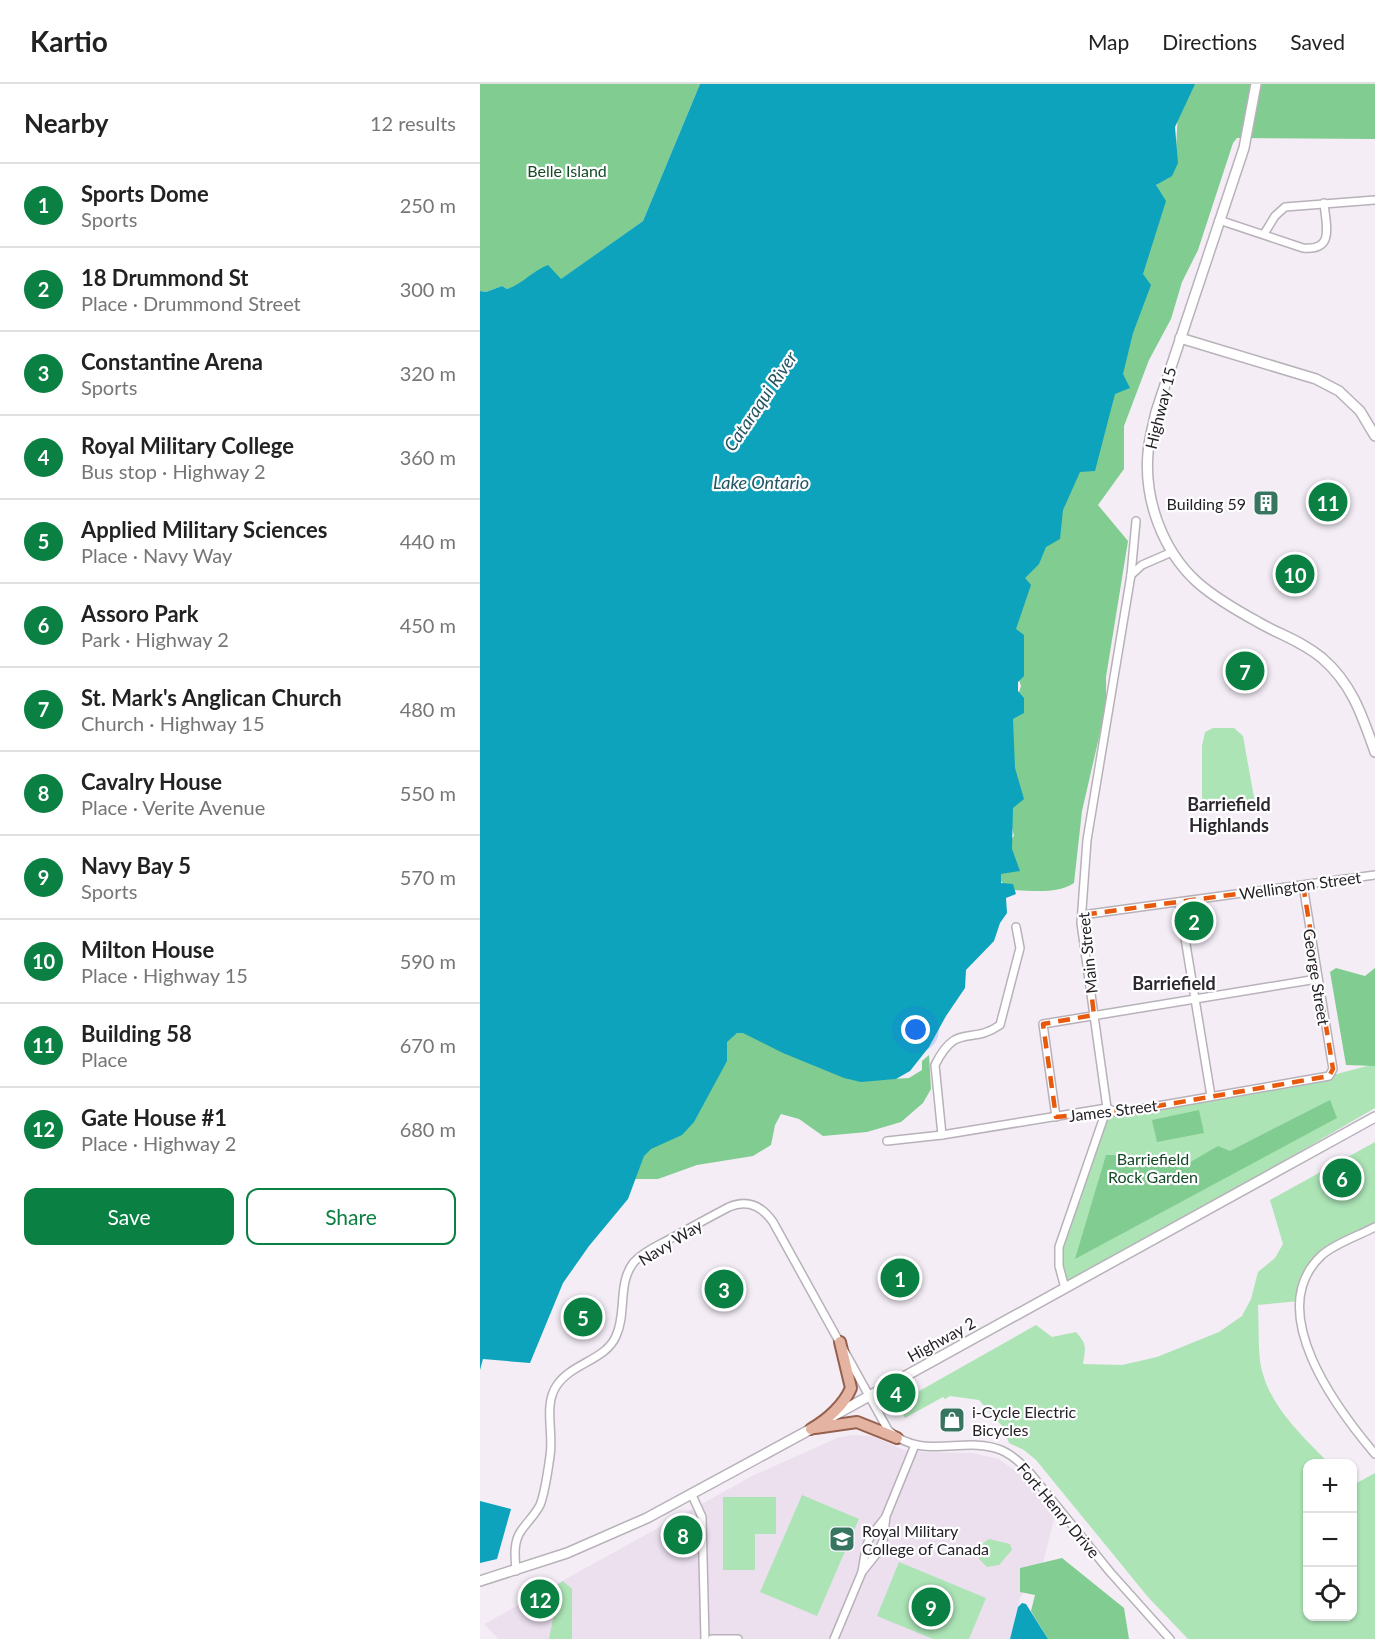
<!DOCTYPE html>
<meta charset="utf-8">
<style>
:root{--surface:#fff;--page:#f6f6f6;--text:#222;--muted:#767676;--line:#e0e0e0;--accent:#0b8043}
body{margin:0;font-family:Lato,sans-serif;background:var(--page);color:var(--text)}
.controls{position:absolute;right:18px;bottom:18px;display:grid;overflow:hidden;border-radius:12px;box-shadow:0 2px 4px #0004}
.controls button{width:54px;height:54px;display:grid;place-items:center;padding:0;border:0;border-bottom:2px solid var(--line);background:var(--surface);color:var(--text);font:30px sans-serif}
.you{position:absolute;left:436px;top:946px;width:21px;height:21px;margin:-15px;border:4px solid #fff;border-radius:50%;background:#1a73e8;box-shadow:0 0 0 9px #1a73e833}
.badge{display:grid;place-items:center;width:39px;height:39px;border-radius:50%;background:var(--accent);color:#fff;font-size:20px;font-weight:700}
.pin{position:absolute;translate:-50% -50%;border:3px solid #fff;box-shadow:0 2px 6px #0006}
.list{margin:0;padding:0;list-style:none}
h2{display:flex;justify-content:space-between;align-items:center;height:78px;margin:0;padding:0 24px;font-size:26px}
h2 small{font-size:20px;font-weight:400;color:var(--muted)}
.list li{display:grid;grid-template-columns:39px 1fr auto;gap:18px;align-items:center;box-sizing:border-box;height:84px;padding:0 24px;border-top:2px solid var(--line)}
.list b{display:block;font-size:22px;white-space:nowrap}
.list p{margin:0;font-size:20px;white-space:nowrap;color:var(--muted)}
.list em{font-size:20px;font-style:normal;color:var(--muted)}
.actions{display:flex;gap:12px;padding:18px 24px}
.actions a{flex:1;padding:14px 0;border:2px solid var(--accent);border-radius:12px;text-align:center;font-size:21px;color:var(--accent)}
.actions .main{background:var(--accent);color:#fff}
.icon{flex:none;width:33px;height:33px;fill:none;stroke:currentColor;stroke-width:2;stroke-linecap:round;stroke-linejoin:round}
.map{position:relative;flex:none;width:895px;height:1555px;overflow:hidden}
header{display:flex;align-items:center;gap:36px;box-sizing:border-box;height:84px;padding:0 30px;background:var(--surface);border-bottom:2px solid var(--line)}
header strong{font-size:28px}
nav{display:flex;gap:33px;margin-inline-start:auto;font-size:21px}
main{display:flex}
aside{flex:1;background:var(--surface)}
.map>svg:first-child{display:block}
.built{fill:#ece0ef}
.green{fill:#ace4b6}
.forest{fill:#81cc90}
.water{fill:#0ea3bc}
.lines{fill:none;stroke-linecap:round;stroke-linejoin:round}
.street-casing{stroke:#b8b1ba;stroke-width:10}
.secondary-casing{stroke:#b8b1ba;stroke-width:12}
.primary-casing{stroke:#95604e;stroke-width:14}
.street{stroke:#fff;stroke-width:7}
.secondary{stroke:#fff;stroke-width:9}
.primary{stroke:#e4b3a1;stroke-width:10}
.marked{fill:none;stroke:#e8590c;stroke-width:4.5;stroke-dasharray:12 8;stroke-linejoin:round}
.labels{text-anchor:middle;dominant-baseline:central;stroke-width:4.5;stroke-linejoin:round;paint-order:stroke}
.park-label{font-size:16px;fill:#144b24;stroke:#fefdff}
.street-label{font-size:16px;fill:#252226;stroke:#fefdff}
.poi-label{font-size:16px;fill:#252226;stroke:#fefdff;text-anchor:start}
.water-label{font-size:18px;font-style:italic;fill:#225661;stroke:#fefdff}
.neighbourhood-label{font-size:18px;font-weight:bold;fill:#2d282e;stroke:#fefdff}
</style>
<header>
<strong>Kartio</strong>
<nav><a>Map</a><a>Directions</a><a>Saved</a></nav>
</header>
<main>
<aside>
<h2>Nearby<small>12 results</small></h2>
<ul class="list">
<li><span class="badge">1</span><div><b>Sports Dome</b><p>Sports</p></div><em>250 m</em></li>
<li><span class="badge">2</span><div><b>18 Drummond St</b><p>Place · Drummond Street</p></div><em>300 m</em></li>
<li><span class="badge">3</span><div><b>Constantine Arena</b><p>Sports</p></div><em>320 m</em></li>
<li><span class="badge">4</span><div><b>Royal Military College</b><p>Bus stop · Highway 2</p></div><em>360 m</em></li>
<li><span class="badge">5</span><div><b>Applied Military Sciences</b><p>Place · Navy Way</p></div><em>440 m</em></li>
<li><span class="badge">6</span><div><b>Assoro Park</b><p>Park · Highway 2</p></div><em>450 m</em></li>
<li><span class="badge">7</span><div><b>St. Mark's Anglican Church</b><p>Church · Highway 15</p></div><em>480 m</em></li>
<li><span class="badge">8</span><div><b>Cavalry House</b><p>Place · Verite Avenue</p></div><em>550 m</em></li>
<li><span class="badge">9</span><div><b>Navy Bay 5</b><p>Sports</p></div><em>570 m</em></li>
<li><span class="badge">10</span><div><b>Milton House</b><p>Place · Highway 15</p></div><em>590 m</em></li>
<li><span class="badge">11</span><div><b>Building 58</b><p>Place</p></div><em>670 m</em></li>
<li><span class="badge">12</span><div><b>Gate House #1</b><p>Place · Highway 2</p></div><em>680 m</em></li>
</ul>
<div class="actions"><a class="main">Save</a><a>Share</a></div>
</aside>
<div class="map">
<svg width="895" height="1555" viewBox="0 0 895 1555">
<rect width="100%" height="100%" fill="#f4edf6"/>
<!-- built -->
<polygon class="built" points="372,1351 392,1352 424,1366 443,1368 493,1369 519,1375 542,1392 575,1432 563,1479 540,1514 530,1555 18,1555 4,1540 274,1391 357,1354"/>
<!-- green -->
<g class="green">
<polygon points="733,644 754,644 763,652 775,719 722,722 722,662 725,648"/>
<polygon points="895,980 895,1024 585,1204 578,1173 627,1024 636,1028 845,993"/>
<path d="M895 1058V1139L845 1164 832 1182 820 1217 778 1221C779 1239 778 1258 780 1277 786 1319 821 1351 849 1379L828 1380V1532H872L873 1401 895 1389V1555H708L668 1513 556 1376 544 1366 529 1359 523 1343 499 1316 470 1312 465 1315 463 1313 425 1334 418 1319 556 1241 572 1253 596 1248C608 1261 605 1265 603 1280L642 1281 677 1273 739 1248 762 1232 771 1215 778 1188 795 1174 803 1160 790 1116Z"/>
<polygon points="322,1411 379,1435 337,1532 280,1508"/>
<polygon points="243,1413 296,1413 296,1450 275,1450 275,1486 243,1486"/>
<path d="M509 1455 530 1460 532 1466 519 1481 507 1483 499 1475C498 1464 500 1461 509 1455Z"/>
<polygon points="419,1478 506,1514 489,1555 453,1555 397,1532"/>
<polygon points="83,1497 92,1505 92,1555 69,1555 76,1519 70,1506"/>
</g>
<!-- forest -->
<g class="forest">
<polygon points="0,0 220,0 163,137 80,196 27,205 22,202 6,208 0,207"/>
<path d="M705 0H895V55L757 54 753 59 718 166 702 198 691 235 669 276 644 342V385L618 421 648 457 626 593V623L602 727 594 799C576 811 549 806 528 806L510 783 534 752 525 714 535 688 532 670 525 651 541 602 535 584 526 531 673 125 678 92 696 67 698 23Z"/>
<polygon points="856,884 885,892 895,884 895,982 866,981 850,888"/>
<polygon points="259,939 396,996 429,994 442,986 442,977 449,971 451,1005 443,1019 421,1038 387,1048 343,1052 319,1035 301,1030 295,1041 291,1061 273,1072 217,1081 178,1095 148,1095 242,952"/>
<polygon points="850,1016 857,1034 595,1175 626,1071 693,1072 700,1084 738,1062 750,1067"/>
<polygon points="719,1026 724,1049 677,1058 672,1036"/>
<polygon points="582,1474 644,1524 649,1555 568,1555 551,1527 555,1511 540,1508 540,1484"/>
</g>
<!-- water -->
<g class="water">
<path d="M220 0H715L695 43 698 79 692 92 676 101 686 117 663 190 671 201 653 249 643 290 650 304 635 310 615 387 600 388 583 426 580 455 566 463 559 480 545 494 551 501 536 545 544 551V592L538 598V607L544 614V629L533 635 535 684 544 715 533 724 532 765 540 787 521 790V799L533 800 536 810 526 814 527 829 520 839 514 857 486 886 485 904 466 932 449 963 430 987 416 995 381 998 364 994 303 969 263 949H257L247 958V977L214 1038 202 1051 171 1065 164 1072 148 1115 109 1162 83 1199 50 1279 3 1275 0 1286V207L6 208 22 202 27 205C43 200 52 187 68 181L81 195 163 137Z"/>
<polygon points="0,1417 31,1425 17,1475 0,1479"/>
<polygon points="542,1519 546,1520 568,1555 530,1555 538,1523"/>
</g>
<g class="lines">
<!-- street casing -->
<g class="street-casing">
<g id="street">
<path d="M739 136 823 164C855 167 846 142 844 119"/>
<polyline points="784,150 795,132 805,123 895,116"/>
<polyline points="651,491 662,481 692,468"/>
<polyline points="699,818 731,1012"/>
<polyline points="602,831 895,791"/>
<polyline points="576,1033 563,940 837,895"/>
<path d="M462 1051 455 981C477 937 490 962 520 941L540 864 536 843"/>
<polyline points="407,1057 462,1051 627,1024 636,1028 672,1023 849,992 853,985 823,801"/>
<path d="M895 1143C878 1152 856 1159 842 1171 782 1226 857 1325 895 1370"/>
<polyline points="585,1204 579,1182 579,1163 627,1024 601,839 607,756 651,491 656,437"/>
<polyline points="212,1411 222,1433 225,1555"/>
<path d="M36 1487C35 1474 33 1458 41 1447 47 1438 55 1431 60 1421 65 1409 68 1386 70 1372 74 1349 63 1321 77 1301 92 1279 126 1276 136 1252 147 1229 137 1199 154 1178 163 1168 177 1162 188 1156 208 1145 228 1134 249 1123 268 1115 282 1122 293 1138L408 1346C443 1378 483 1351 521 1366 533 1371 542 1380 550 1389L630 1488 690 1555"/>
<polyline points="382,1488 398,1468 403,1457 406,1432 435,1361"/>
<polyline points="232,1555 258,1555"/>
<polyline points="354,1555 382,1488 386,1464 390,1453 405,1434"/>
</g>
</g>
<!-- secondary casing -->
<g class="secondary-casing">
<g id="secondary">
<path d="M776 0 764 64 676 328C673 342 669 355 668 369 664 415 682 466 717 498 735 514 756 526 778 538 800 551 820 556 842 574 872 600 882 631 895 668"/>
<polyline points="700,254 836,295 859,307 880,327 895,352"/>
<polyline points="353,1332 895,1033"/>
<polyline points="0,1497 87,1469 167,1434 331,1345"/>
</g>
</g>
<!-- primary casing -->
<g class="primary-casing">
<g id="primary">
<polyline points="335,1344 377,1338 417,1354"/>
<path d="M331 1345C347 1336 364 1321 371 1304L360 1258"/>
</g>
</g>
<!-- street -->
<use href="#street" class="street"/>
<!-- secondary -->
<use href="#secondary" class="secondary"/>
<!-- primary -->
<use href="#primary" class="primary"/>
</g>
<!-- marked area -->
<path class="marked" d="M823 801 853 985 849 992 672 1023 576 1033 563 940 614 931 602 831Z"/>
<!-- icons -->
<defs>
<g id="building-square" transform="scale(1.35)"><rect x="-9" y="-9" width="18" height="18" rx="4" fill="#387560" stroke="#fefdff"/><path d="M-4-6H4V6H1V3H-1V6H-4ZM-2.5-4.3h1.7v1.8h-1.7ZM.8-4.3h1.7v1.8H.8ZM-2.5-1h1.7V.8h-1.7ZM.8-1h1.7V.8H.8Z" fill="#fff"/></g>
<g id="shop-square" transform="scale(1.35)"><rect x="-9" y="-9" width="18" height="18" rx="4" fill="#387560" stroke="#fefdff"/><path d="M-5-2.5h2.3a2.7 3.5 0 0 1 5.4 0H5L5.5 6h-11ZM-1.5-2.5h3a1.5 2.3 0 0 0-3 0Z" fill="#fff"/></g>
<g id="university-square" transform="scale(1.35)"><rect x="-9" y="-9" width="18" height="18" rx="4" fill="#387560" stroke="#fefdff"/><path d="M0-5L7-2L0 1L-7-2ZM-4 1L0 2.5L4 1V4Q0 6-4 4Z" fill="#fff"/></g>
</defs>
<g fill-rule="evenodd">
<use href="#building-square" x="786" y="419"/>
<use href="#shop-square" x="472" y="1336"/>
<use href="#university-square" x="362" y="1455"/>
</g>
<g class="labels">
<!-- park labels -->
<g class="park-label">
<text x="87" y="86">Belle Island</text>
<text x="673" y="1074">Barriefield<tspan x="673" dy="18">Rock Garden</tspan></text>
</g>
<!-- street labels -->
<g class="street-label">
<text transform="translate(680 324) rotate(-76)">Highway 15</text>
<text transform="translate(820 801) rotate(-8)">Wellington Street</text>
<text transform="translate(607 869) rotate(-96)">Main Street</text>
<text transform="translate(837 893) rotate(81)">George Street</text>
<text transform="translate(633 1026) rotate(-7)">James Street</text>
<text transform="translate(190 1158) rotate(-32)">Navy Way</text>
<text transform="translate(461 1255) rotate(-29)">Highway 2</text>
<text transform="translate(579 1426) rotate(50)">Fort Henry Drive</text>
</g>
<!-- poi labels -->
<g class="poi-label">
<text x="766" y="419" text-anchor="end">Building 59</text>
<text x="492" y="1327">i-Cycle Electric<tspan x="492" dy="18">Bicycles</tspan></text>
<text x="382" y="1446">Royal Military<tspan x="382" dy="18">College of Canada</tspan></text>
</g>
<!-- water labels -->
<g class="water-label">
<text transform="translate(280 317) rotate(-56)">Cataraqui River</text>
<text x="281" y="398">Lake Ontario</text>
</g>
<!-- neighbourhood labels -->
<g class="neighbourhood-label">
<text x="749" y="720">Barriefield<tspan x="749" dy="21">Highlands</tspan></text>
<text x="694" y="899">Barriefield</text>
</g>
</g>
</svg>
<div class="controls">
<button>+</button>
<button>−</button>
<button><svg class="icon" aria-label="locate" viewBox="0 0 24 24"><circle cx="12" cy="12" r="6"/><path d="M12 2v4M12 18v4M2 12h4M18 12h4"/></svg></button>
</div>
<div class="you"></div>
<div class="pin badge" style="left:420px;top:1194px">1</div>
<div class="pin badge" style="left:714px;top:837px">2</div>
<div class="pin badge" style="left:244px;top:1205px">3</div>
<div class="pin badge" style="left:416px;top:1309px">4</div>
<div class="pin badge" style="left:103px;top:1233px">5</div>
<div class="pin badge" style="left:862px;top:1094px">6</div>
<div class="pin badge" style="left:765px;top:587px">7</div>
<div class="pin badge" style="left:203px;top:1451px">8</div>
<div class="pin badge" style="left:451px;top:1523px">9</div>
<div class="pin badge" style="left:815px;top:490px">10</div>
<div class="pin badge" style="left:848px;top:418px">11</div>
<div class="pin badge" style="left:60px;top:1515px">12</div>
</div>
</main>
